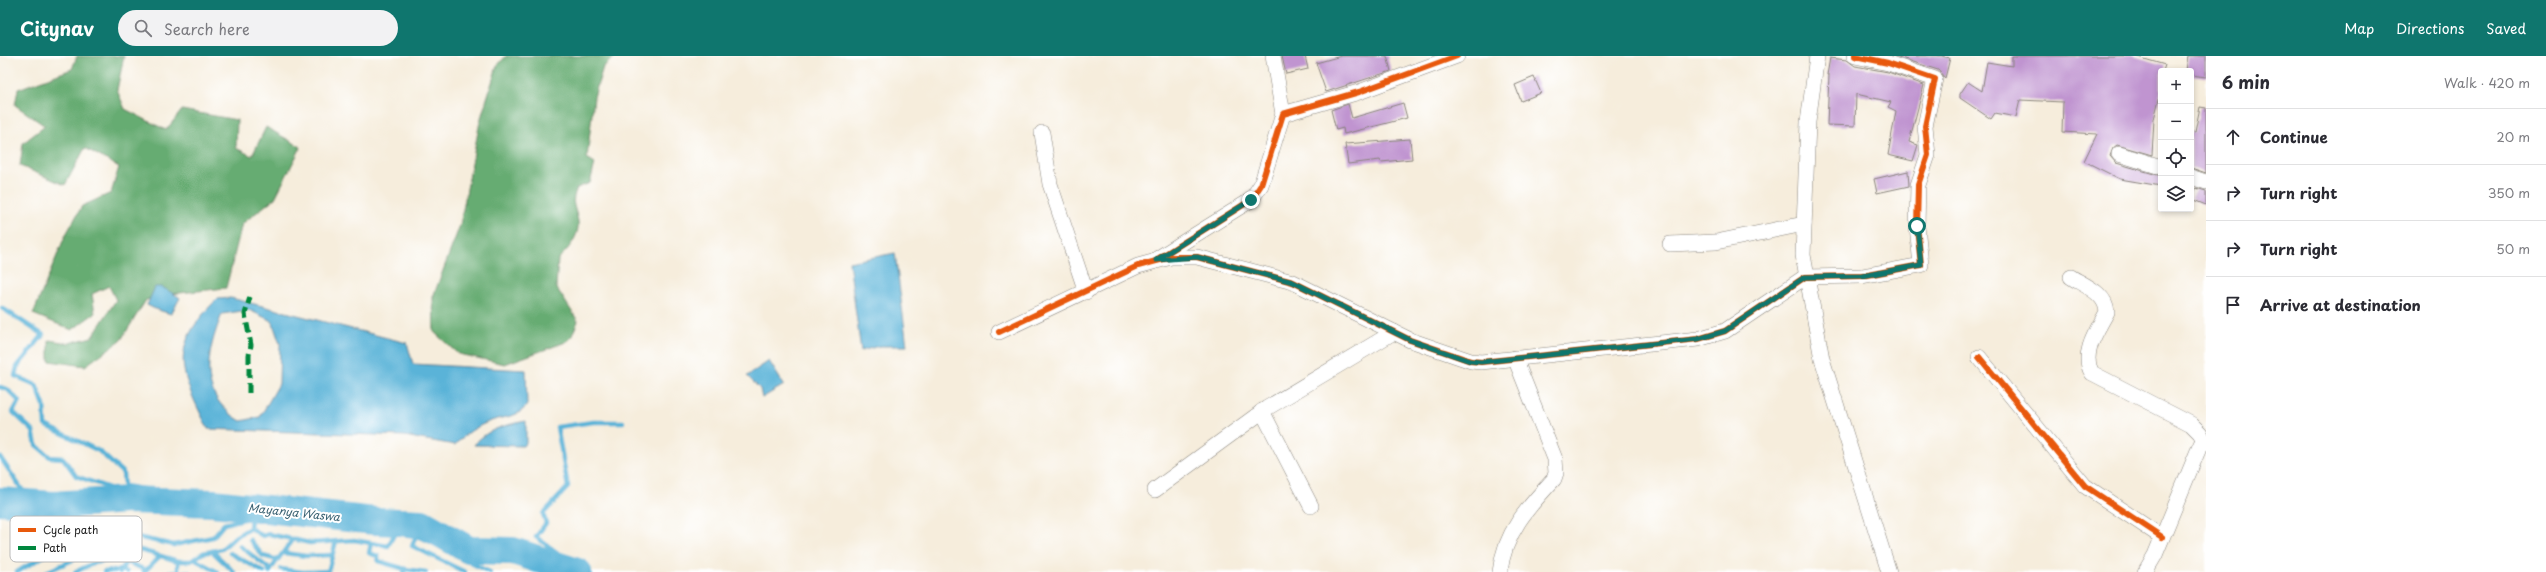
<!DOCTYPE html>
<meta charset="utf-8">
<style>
:root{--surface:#fff;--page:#f2f2f3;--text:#2b2b33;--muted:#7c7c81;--line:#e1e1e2;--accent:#0f766e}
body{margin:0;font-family:"Playpen Sans",sans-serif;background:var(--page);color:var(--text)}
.controls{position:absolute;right:12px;top:12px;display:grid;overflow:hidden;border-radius:4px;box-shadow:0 2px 6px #0003}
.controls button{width:36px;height:36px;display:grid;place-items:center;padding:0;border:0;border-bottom:1px solid var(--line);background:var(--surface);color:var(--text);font:20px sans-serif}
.stop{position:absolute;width:12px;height:12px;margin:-9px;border:3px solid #0f766e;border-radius:50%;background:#fff}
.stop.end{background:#0f766e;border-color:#fff;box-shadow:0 1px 4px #0008}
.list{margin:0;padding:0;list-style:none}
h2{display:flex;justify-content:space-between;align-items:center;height:52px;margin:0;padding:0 16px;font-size:17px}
h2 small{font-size:13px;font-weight:400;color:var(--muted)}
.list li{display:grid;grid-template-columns:26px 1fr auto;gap:12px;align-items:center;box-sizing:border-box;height:56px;padding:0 16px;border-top:1px solid var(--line)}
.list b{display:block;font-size:15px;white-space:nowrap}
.list em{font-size:13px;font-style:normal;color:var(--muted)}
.icon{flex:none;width:22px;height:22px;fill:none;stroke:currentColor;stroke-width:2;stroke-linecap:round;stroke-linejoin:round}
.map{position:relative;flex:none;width:2206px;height:516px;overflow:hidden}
header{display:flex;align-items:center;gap:24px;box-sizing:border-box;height:56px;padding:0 20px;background:var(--accent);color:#fff}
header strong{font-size:19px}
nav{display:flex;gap:22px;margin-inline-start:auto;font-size:14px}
.search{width:280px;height:36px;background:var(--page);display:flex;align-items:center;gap:10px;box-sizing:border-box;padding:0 14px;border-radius:22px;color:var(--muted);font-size:15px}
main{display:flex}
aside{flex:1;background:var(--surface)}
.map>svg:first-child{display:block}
.forest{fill:#66ac72;stroke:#416447}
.water{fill:#5ab3d8;stroke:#3b687a;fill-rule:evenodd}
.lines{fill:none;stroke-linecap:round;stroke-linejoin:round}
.stream{stroke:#5ab3d8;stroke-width:4.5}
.river{stroke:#5ab3d8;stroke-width:28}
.building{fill:#c094d0}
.minor-casing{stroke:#89847c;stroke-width:16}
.minor{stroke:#fff;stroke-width:15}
.quiet{stroke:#00873e;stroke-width:5;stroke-dasharray:10 5;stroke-linecap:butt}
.cycleway-casing{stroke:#fff;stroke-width:8}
.cycleway{stroke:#e8590c;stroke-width:6}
.route{stroke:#0f766e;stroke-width:5}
.labels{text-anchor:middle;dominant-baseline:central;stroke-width:4;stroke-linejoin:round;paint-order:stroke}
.water-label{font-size:11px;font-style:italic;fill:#386071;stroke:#fff}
.key{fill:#fff;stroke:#bbb;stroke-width:1}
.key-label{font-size:11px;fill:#1c1c1c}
</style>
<header>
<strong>Citynav</strong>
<div class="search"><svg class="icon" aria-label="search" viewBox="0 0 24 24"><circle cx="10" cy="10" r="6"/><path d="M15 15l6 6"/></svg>Search here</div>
<nav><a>Map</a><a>Directions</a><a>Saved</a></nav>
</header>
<main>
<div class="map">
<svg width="2206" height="516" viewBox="0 0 2206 516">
<rect width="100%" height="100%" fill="#fff"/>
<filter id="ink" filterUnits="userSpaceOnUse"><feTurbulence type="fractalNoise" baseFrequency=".025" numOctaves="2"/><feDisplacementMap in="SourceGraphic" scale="8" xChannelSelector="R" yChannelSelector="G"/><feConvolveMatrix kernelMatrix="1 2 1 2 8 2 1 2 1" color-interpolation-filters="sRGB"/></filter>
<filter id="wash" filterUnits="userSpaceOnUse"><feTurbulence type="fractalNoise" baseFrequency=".012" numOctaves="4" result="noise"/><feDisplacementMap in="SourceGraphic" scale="16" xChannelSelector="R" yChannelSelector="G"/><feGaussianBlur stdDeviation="0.9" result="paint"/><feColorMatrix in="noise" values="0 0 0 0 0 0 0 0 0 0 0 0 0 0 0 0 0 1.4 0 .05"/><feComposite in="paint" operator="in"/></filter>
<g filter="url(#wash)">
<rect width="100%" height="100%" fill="#f6eddc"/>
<!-- forest -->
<g class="forest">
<polygon points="77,0 124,0 117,34 125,53 166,74 182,54 237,64 236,92 252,100 266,71 301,91 275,142 242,168 226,232 170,238 146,244 121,284 85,310 49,305 49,284 69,287 92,281 116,244 109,230 92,238 95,257 72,274 33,258 65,180 82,150 111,137 119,111 85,92 65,129 20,110 23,87 45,70 15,49 18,33 72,13"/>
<path d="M506 0H616L603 11 594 41 587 102 595 107 590 127 577 132C570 148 575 149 578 165 580 180 568 194 558 203L556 231 578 265 571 282 566 286 505 308 458 298 434 276 433 241 460 169 480 65 497 10Z"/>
</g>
<!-- water -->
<g class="water">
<polygon points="895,197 907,290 879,290 861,295 849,206"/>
<polygon points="155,231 162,231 179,241 180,242 171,258 155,253 147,249"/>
<path d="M231 242 407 287 413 308 526 314 527 349C518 362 505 360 491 365 477 370 465 378 455 389L404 380 208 373C180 316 167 293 217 243ZM249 254 272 265 280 288 279 328 260 361 241 365C197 339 206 299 222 258Z"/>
<polygon points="769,305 784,329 762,342 760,333 747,320"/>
<path d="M526 365V387L523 390 474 389C487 373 505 369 526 365Z"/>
</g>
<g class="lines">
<!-- stream -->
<g class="stream">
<polyline points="2,252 43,279 17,311 15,320 36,329 44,349 45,369 99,395 123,417 124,430 174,438"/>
<polyline points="0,331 7,333 19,345 13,356 33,375 36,389 50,401 63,402 76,420 126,438 128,444"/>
<polyline points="0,401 25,438 28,447"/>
<polyline points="53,449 55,458 132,479"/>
<polyline points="250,472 263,480 269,478 310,487 354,484 388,490 395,477 416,480 412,490 465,516"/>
<path d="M416 480C443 488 464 506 490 516"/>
<polyline points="141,482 174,489 213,481 224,468 251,461"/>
<polyline points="250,484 263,500 278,504"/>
<polyline points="371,487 369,497 378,500 378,505 405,513 404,516"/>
<polyline points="240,490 271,514"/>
<polyline points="212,495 234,516"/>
<polyline points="230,497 264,516"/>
<polyline points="284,497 306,500 331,499"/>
<polyline points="194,503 218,516"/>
<polyline points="126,506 146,514"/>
<polyline points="567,511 562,500 536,481 546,467 543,458 568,431 557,371 593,366 623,366"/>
<polyline points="281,513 303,516 328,515"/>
<polyline points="405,513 426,516"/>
<polyline points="17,516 66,487 109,485 178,505 191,505 203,497 222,493 235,481 250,472 252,451"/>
<polyline points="46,516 113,486"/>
<polyline points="75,516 94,507 127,501"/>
<polyline points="104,516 122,514 127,516"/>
<polyline points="120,516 126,506 129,491"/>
<polyline points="144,516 160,500"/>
<polyline points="169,516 173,516"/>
<polyline points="178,516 178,505"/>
<polyline points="184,516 188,516"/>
<polyline points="269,516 292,484"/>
<polyline points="328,516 336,485"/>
</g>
<!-- river -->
<polyline class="river" points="0,445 53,449 128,444 213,447 375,465 422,467 469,494 513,495 578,516"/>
</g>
<g id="blocks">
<!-- building -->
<g class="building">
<polygon points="1282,0 1305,0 1308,13 1286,18"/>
<polygon points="1341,0 1387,0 1391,15 1326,36 1316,7"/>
<polygon points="1895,0 1941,0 1950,2 1945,22 1938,14"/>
<polygon points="2012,0 2134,0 2165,9 2163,15 2161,15 2161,35 2154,63 2152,99 2117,89 2113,92 2110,100 2116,107 2161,120 2161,130 2120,123 2084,105 2097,78 2062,76 2063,46 2020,44 2016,61 1995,57 1991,63 1960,42 1960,38 1968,26 1982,35 1987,6 2012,10"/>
<polygon points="2188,0 2206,0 2206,21 2191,19 2191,15 2186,15"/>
<polygon points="1830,2 1847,4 1855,10 1888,16 1924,29 1909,86 1918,89 1913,105 1888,99 1896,55 1888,51 1891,46 1856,38 1855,70 1827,69 1829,19 1827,19"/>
<polygon points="1534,21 1541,37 1521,45 1515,29"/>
<polygon points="1403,47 1407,62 1344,78 1343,72 1336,74 1331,54 1348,48 1352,62"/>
<polygon points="2200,51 2206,52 2206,117 2191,112 2191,75 2195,76"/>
<polygon points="1410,83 1412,103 1381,106 1380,104 1348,108 1345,88"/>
<polygon points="1908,115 1909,130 1877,137 1874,123"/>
<polygon points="2196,132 2206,135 2206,149 2191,143"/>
</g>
</g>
</g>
<g filter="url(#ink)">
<use href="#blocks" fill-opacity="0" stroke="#89847c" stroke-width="1"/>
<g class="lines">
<!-- minor casing -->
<g class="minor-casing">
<g id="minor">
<polyline points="1273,0 1283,58"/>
<polyline points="1817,0 1808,66 1803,199 1822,303 1889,516"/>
<polyline points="1042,77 1050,128 1086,236"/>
<polyline points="2119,98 2161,111"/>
<polyline points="2191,121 2206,126"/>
<polyline points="1670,188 1716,186 1804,168"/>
<polyline points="1158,202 1251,144 1261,129 1283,58 1359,36 1457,0"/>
<path d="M2071 221C2085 230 2106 237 2107 256 2098 273 2080 298 2092 317L2191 368 2200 377 2205 387"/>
<polyline points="999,276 1138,210 1171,201 1197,201 1293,226 1410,284 1471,305 1481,306 1698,283 1725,275 1805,221 1862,220 1921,209 1917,170 1918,129 1928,99 1925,70 1935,23 1888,7 1855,0"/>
<polyline points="1979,301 2085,430 2162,481"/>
<polyline points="1262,355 1311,450"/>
<polyline points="1155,434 1267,352 1394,276"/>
<path d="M1500 516C1504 477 1528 451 1554 423L1556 417 1555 403 1515 302"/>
<polyline points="2145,516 2155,499 2197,397 2201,388 2206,387"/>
</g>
</g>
<!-- minor -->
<use href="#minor" class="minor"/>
<!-- quiet -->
<polyline class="quiet" points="249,337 249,299 251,289 245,258 250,241"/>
<!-- cycleway casing -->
<g class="cycleway-casing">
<g id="cycleway">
<polyline points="1159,202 1251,144 1261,129 1283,58 1359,36 1457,0"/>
<polyline points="999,276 1138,210 1171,201 1197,201 1293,226 1410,284 1471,305 1481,306 1698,283 1725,275 1805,221 1862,220 1921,209 1917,170 1918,129 1928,99 1925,70 1935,23 1888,7 1855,0"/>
<polyline points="1979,301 2085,430 2162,481"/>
</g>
</g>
<!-- cycleway -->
<use href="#cycleway" class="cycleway"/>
</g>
</g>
<g class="lines" filter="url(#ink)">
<!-- route -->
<polyline class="route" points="1251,144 1156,204 1197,201 1293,226 1410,284 1470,305 1481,306 1698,283 1725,275 1805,221 1862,220 1921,209 1917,170"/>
</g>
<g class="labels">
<!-- water labels -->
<g class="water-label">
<text transform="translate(294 456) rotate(6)">Mayanya Waswa</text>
</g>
</g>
<!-- legend -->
<rect x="10" y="460" width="132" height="46" rx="6" class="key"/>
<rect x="18" y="472" width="18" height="4" fill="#e8590c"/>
<rect x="18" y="490" width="18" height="4" fill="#00873e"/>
<g class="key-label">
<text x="43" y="478">Cycle path</text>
<text x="43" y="496">Path</text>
</g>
</svg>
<div class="controls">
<button>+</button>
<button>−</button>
<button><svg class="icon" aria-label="locate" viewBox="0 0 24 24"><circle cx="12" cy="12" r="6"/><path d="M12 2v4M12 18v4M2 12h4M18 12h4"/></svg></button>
<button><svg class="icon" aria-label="layers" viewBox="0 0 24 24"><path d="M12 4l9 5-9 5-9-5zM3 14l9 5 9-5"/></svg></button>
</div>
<div class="stop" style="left:1917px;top:170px"></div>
<div class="stop end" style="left:1251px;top:144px"></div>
</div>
<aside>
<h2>6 min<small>Walk · 420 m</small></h2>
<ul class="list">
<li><svg class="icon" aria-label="ahead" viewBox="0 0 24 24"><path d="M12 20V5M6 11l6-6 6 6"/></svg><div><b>Continue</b></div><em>20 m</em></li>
<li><svg class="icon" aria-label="right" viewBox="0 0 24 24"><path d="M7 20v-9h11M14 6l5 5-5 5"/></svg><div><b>Turn right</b></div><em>350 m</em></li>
<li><svg class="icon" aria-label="right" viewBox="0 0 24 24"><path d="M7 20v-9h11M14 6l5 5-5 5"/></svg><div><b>Turn right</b></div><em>50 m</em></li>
<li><svg class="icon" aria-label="arrive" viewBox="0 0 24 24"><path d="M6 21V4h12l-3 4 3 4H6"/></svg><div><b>Arrive at destination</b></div></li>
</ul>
</aside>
</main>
